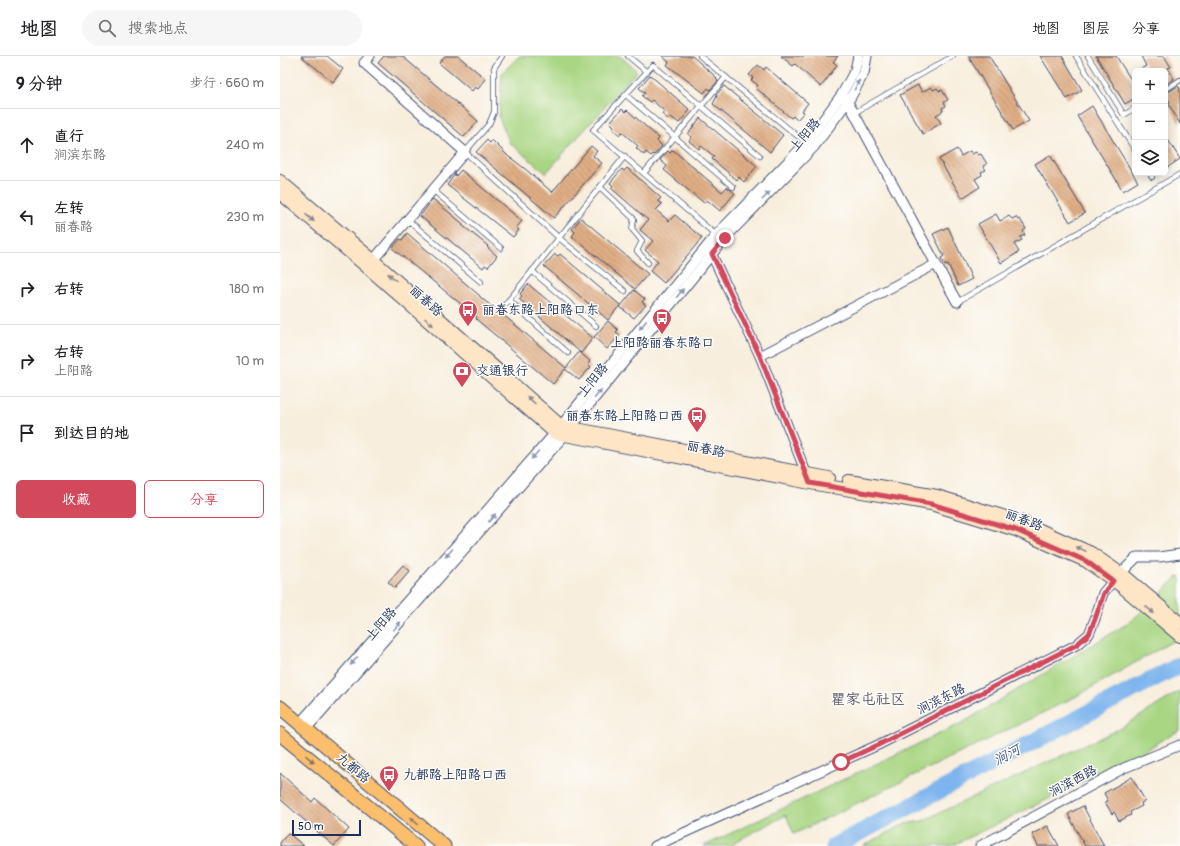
<!DOCTYPE html>
<html lang="zh">
<meta charset="utf-8">
<style>
:root{--surface:#fff;--page:#f6f6f6;--text:#202124;--muted:#757577;--line:#e0e0e0;--accent:#d1495b}
body{margin:0;font-family:Pangolin,"LXGW WenKai TC",sans-serif;background:var(--page);color:var(--text)}
.controls{position:absolute;right:12px;top:12px;display:grid;overflow:hidden;border-radius:6px;box-shadow:0 2px 10px #0003}
.controls button{width:36px;height:36px;display:grid;place-items:center;padding:0;border:0;border-bottom:1px solid var(--line);background:var(--surface);color:var(--text);font:20px sans-serif}
.scale{position:absolute;left:12px;bottom:10px;width:69px;box-sizing:border-box;padding-left:4px;border:2px solid #1b2f5e;border-top:0;font-size:11px;line-height:14px;white-space:nowrap;color:#1b2f5e;-webkit-text-stroke:3px #fdfcf7;paint-order:stroke}
.stop{position:absolute;width:12px;height:12px;margin:-9px;border:3px solid #d1495b;border-radius:50%;background:#fff}
.stop.end{background:#d1495b;border-color:#fff;box-shadow:0 1px 4px #0008}
.list{margin:0;padding:0;list-style:none}
h2{display:flex;justify-content:space-between;align-items:center;height:52px;margin:0;padding:0 16px;font-size:17px}
h2 small{font-size:13px;font-weight:400;color:var(--muted)}
.list li{display:grid;grid-template-columns:26px 1fr auto;gap:12px;align-items:center;box-sizing:border-box;height:72px;padding:0 16px;border-top:1px solid var(--line)}
.list b{display:block;font-size:15px;white-space:nowrap}
.list p{margin:0;font-size:13px;white-space:nowrap;color:var(--muted)}
.list em{font-size:13px;font-style:normal;color:var(--muted)}
.actions{display:flex;gap:8px;padding:12px 16px}
.actions a{flex:1;padding:9px 0;border:1px solid var(--accent);border-radius:6px;text-align:center;font-size:14px;color:var(--accent)}
.actions .main{background:var(--accent);color:#fff}
.icon{flex:none;width:22px;height:22px;fill:none;stroke:currentColor;stroke-width:2;stroke-linecap:round;stroke-linejoin:round}
.map{position:relative;flex:none;width:900px;height:790px;overflow:hidden}
header{display:flex;align-items:center;gap:24px;box-sizing:border-box;height:56px;padding:0 20px;background:var(--surface);border-bottom:1px solid var(--line)}
header strong{font-size:19px}
nav{display:flex;gap:22px;margin-inline-start:auto;font-size:14px}
.search{width:280px;height:36px;background:var(--page);display:flex;align-items:center;gap:10px;box-sizing:border-box;padding:0 14px;border-radius:22px;color:var(--muted);font-size:15px}
main{display:flex}
aside{flex:1;background:var(--surface)}
.map>svg:first-child{display:block}
.green{fill:#a9d683;stroke:#628270}
.lines{fill:none;stroke-linecap:round;stroke-linejoin:round}
.river{stroke:#7eb5ee;stroke-width:17}
.building{fill:url(#building-back-hatch)}
.lane-casing{stroke:#3c4c71;stroke-width:6}
.street-casing{stroke:#3c4c71;stroke-width:11}
.secondary-casing{stroke:#3c4c71;stroke-width:14}
.primary-casing{stroke:#3c4c71;stroke-width:15}
.lane{stroke:#fff;stroke-width:4.5}
.street{stroke:#fff;stroke-width:9}
.secondary{stroke:#fde5c5;stroke-width:12}
.primary{stroke:#fabe6d;stroke-width:13}
.oneway{fill:#8d97ae}
.oneway2{fill:#8c8a92}
.oneway3{fill:#8a7666}
.route{stroke:#d1495b;stroke-width:5}
.labels{text-anchor:middle;dominant-baseline:central;stroke-width:3;stroke-linejoin:round;paint-order:stroke}
.street-label{font-size:13px;fill:#1b2f5e;stroke:#fdfcf7}
.poi-label{font-size:13px;fill:#1b2f5e;stroke:#fdfcf7;text-anchor:start}
.water-label{font-size:14px;font-style:italic;fill:#395789;stroke:#fdfcf7}
.quarter-label{font-size:15px;fill:#605b6c;stroke:#fdfcf7}
</style>
<header>
<strong>地图</strong>
<div class="search"><svg class="icon" aria-label="search" viewBox="0 0 24 24"><circle cx="10" cy="10" r="6"/><path d="M15 15l6 6"/></svg>搜索地点</div>
<nav><a>地图</a><a>图层</a><a>分享</a></nav>
</header>
<main>
<aside>
<h2>9 分钟<small>步行 · 660 m</small></h2>
<ul class="list">
<li><svg class="icon" aria-label="ahead" viewBox="0 0 24 24"><path d="M12 20V5M6 11l6-6 6 6"/></svg><div><b>直行</b><p>涧滨东路</p></div><em>240 m</em></li>
<li><svg class="icon" aria-label="left" viewBox="0 0 24 24"><path d="M17 20v-9H6M10 6l-5 5 5 5"/></svg><div><b>左转</b><p>丽春路</p></div><em>230 m</em></li>
<li><svg class="icon" aria-label="right" viewBox="0 0 24 24"><path d="M7 20v-9h11M14 6l5 5-5 5"/></svg><div><b>右转</b></div><em>180 m</em></li>
<li><svg class="icon" aria-label="right" viewBox="0 0 24 24"><path d="M7 20v-9h11M14 6l5 5-5 5"/></svg><div><b>右转</b><p>上阳路</p></div><em>10 m</em></li>
<li><svg class="icon" aria-label="arrive" viewBox="0 0 24 24"><path d="M6 21V4h12l-3 4 3 4H6"/></svg><div><b>到达目的地</b></div></li>
</ul>
<div class="actions"><a class="main">收藏</a><a>分享</a></div>
</aside>
<div class="map">
<svg width="900" height="790" viewBox="0 0 900 790">
<defs>
<pattern id="building-back-hatch" width="6" height="6" patternUnits="userSpaceOnUse"><rect width="6" height="6" fill="#e0ae85"/><path d="M-1 5l2 2M0 0l6 6M5-1l2 2" fill="none" stroke="#b58e70"/></pattern>
</defs>
<rect width="100%" height="100%" fill="#fdfcf7"/>
<filter id="ink" filterUnits="userSpaceOnUse"><feTurbulence type="fractalNoise" baseFrequency=".025" numOctaves="2"/><feDisplacementMap in="SourceGraphic" scale="8" xChannelSelector="R" yChannelSelector="G"/><feConvolveMatrix kernelMatrix="1 2 1 2 8 2 1 2 1" color-interpolation-filters="sRGB"/></filter>
<filter id="wash" filterUnits="userSpaceOnUse"><feTurbulence type="fractalNoise" baseFrequency=".012" numOctaves="4" result="noise"/><feDisplacementMap in="SourceGraphic" scale="16" xChannelSelector="R" yChannelSelector="G"/><feGaussianBlur stdDeviation="0.9" result="paint"/><feColorMatrix in="noise" values="0 0 0 0 0 0 0 0 0 0 0 0 0 0 0 0 0 1.4 0 .05"/><feComposite in="paint" operator="in"/></filter>
<g filter="url(#wash)">
<rect width="100%" height="100%" fill="#f8eedd"/>
<!-- green -->
<g class="green">
<polygon points="239,0 340,0 357,15 266,117 230,87 219,62 222,17"/>
<polygon points="900,519 900,581 797,640 514,778 506,759 455,786 453,790 424,790 682,667 850,566"/>
<polygon points="900,635 900,674 845,706 671,790 583,790 624,768 642,765 841,672"/>
</g>
<g class="lines">
<!-- river -->
<polyline class="river" points="554,790 900,609"/>
</g>
<g id="blocks">
<!-- building -->
<g class="building">
<polygon points="21,0 47,0 63,13 53,26"/>
<polygon points="104,0 122,0 198,65 184,81 98,7"/>
<polygon points="165,0 178,0 206,23 198,33 195,31 192,35 159,7"/>
<polygon points="382,0 412,0 437,22 436,23 438,25 430,34 428,32 424,37 387,9 389,6"/>
<polygon points="501,0 558,0 553,6 557,9 541,31 515,8 513,10"/>
<polygon points="688,0 709,0 749,65 733,74"/>
<polygon points="760,0 782,0 802,34 787,43"/>
<polygon points="816,0 836,0 855,30 855,42 845,48"/>
<polygon points="861,0 884,0 891,11 888,12 894,23 885,29 885,15 857,15 866,10"/>
<polygon points="478,9 484,14 486,11 528,47 522,55 524,56 517,64 513,60 511,62 476,32 478,29 471,24 473,22 469,19"/>
<polygon points="370,19 410,54 399,67 391,61 388,63 382,58 384,55 372,44 370,46 362,40 365,37 359,32"/>
<polygon points="638,29 642,36 651,31 653,34 657,32 659,35 662,34 668,44 664,46 666,50 662,52 663,55 656,59 661,67 643,78 620,39"/>
<polygon points="444,30 503,79 490,96 433,48 437,40 436,39"/>
<polygon points="898,30 900,33 900,68 888,47 890,46 885,38"/>
<polygon points="812,50 858,126 843,135 797,60"/>
<polygon points="342,53 345,56 347,54 379,82 377,85 382,90 374,99 373,98 371,100 366,96 364,99 356,92 358,90 342,76 340,79 332,73 334,70 330,66"/>
<polygon points="420,62 477,110 464,126 459,121 457,124 432,103 434,100 421,90 419,93 409,85 412,81 408,78"/>
<polygon points="885,79 900,103 885,113"/>
<polygon points="207,84 210,87 212,84 230,102 231,102 244,112 272,136 311,90 317,95 313,100 322,107 274,162 196,96"/>
<polygon points="677,93 681,100 690,95 692,98 696,96 699,99 701,98 707,108 703,110 706,114 701,116 702,119 695,123 700,131 682,142 659,103"/>
<polygon points="393,94 442,136 447,131 455,137 440,155 427,144 424,147 384,114 387,110 380,104 388,95 390,97"/>
<polygon points="770,99 805,157 790,166 755,108"/>
<polygon points="347,112 381,142 378,145 382,148 376,154 389,165 395,159 422,182 384,227 370,215 378,205 365,194 373,185 360,174 368,164 331,132 333,130 330,127 342,113 344,115"/>
<polygon points="181,114 242,165 236,172 239,174 233,181 167,129 175,118 176,120"/>
<polygon points="153,143 183,168 182,169 208,190 207,191 217,200 208,211 205,209 203,212 140,160"/>
<polygon points="716,158 720,165 729,160 732,163 736,161 738,164 740,163 746,173 743,175 745,179 740,181 742,184 734,188 739,196 721,207 698,168"/>
<polygon points="301,162 368,218 355,233 292,180 295,176 292,173"/>
<polygon points="668,171 692,223 678,230 668,208 665,209 661,202 664,200 653,178"/>
<polygon points="127,177 200,240 200,241 232,266 286,312 299,296 310,305 308,308 311,311 299,324 285,313 273,328 196,263 197,261 112,192 120,183 122,184"/>
<polygon points="275,198 278,200 280,198 340,249 328,264 264,210"/>
<polygon points="248,228 313,282 301,297 239,243 242,240 240,238"/>
<polygon points="354,234 365,243 362,246 366,249 354,262 340,251"/>
<polygon points="328,265 338,274 336,276 340,279 327,293 314,281"/>
<polygon points="123,509 130,515 115,532 108,526"/>
<polygon points="0,717 32,746 35,742 69,773 54,790 0,743"/>
<polygon points="852,721 865,745 861,747 862,750 850,756 851,759 839,765 834,756 832,758 825,746 828,745 824,737"/>
<polygon points="803,750 824,790 805,790 788,758"/>
<polygon points="768,770 779,790 758,790 752,778"/>
<polygon points="8,777 24,790 0,790 0,787"/>
</g>
</g>
</g>
<g filter="url(#ink)">
<use href="#blocks" fill-opacity="0" stroke="#3c4c71" stroke-width="1"/>
<g class="lines">
<!-- lane casing -->
<g class="lane-casing">
<g id="lane">
<polyline points="222,0 214,12 214,56 209,68 185,96 279,182 345,235"/>
<polyline points="348,0 367,16"/>
<polyline points="420,0 526,87"/>
<polyline points="796,0 855,94"/>
<polyline points="808,0 844,59 855,52"/>
<polyline points="885,34 900,24"/>
<polyline points="346,39 453,131"/>
<polyline points="574,57 673,0"/>
<polyline points="364,117 446,21"/>
<polyline points="870,117 872,121"/>
<polyline points="320,131 354,163 352,173 362,185 357,195 368,207"/>
<polyline points="153,134 221,192"/>
<polyline points="128,164 201,226"/>
<polyline points="436,179 313,74 373,9 480,100"/>
<polyline points="252,215 316,270"/>
<polyline points="229,244 288,297"/>
<polyline points="677,246 900,118"/>
<polyline points="224,250 345,100"/>
</g>
</g>
<!-- street casing -->
<g class="street-casing">
<g id="street">
<polyline points="565,41 574,57 656,208"/>
<polyline points="429,193 480,300 528,422"/>
<polyline points="89,209 185,96 84,7 90,0"/>
<polyline points="480,300 656,208 677,246"/>
<polyline points="20,667 275,377 436,179 526,87 562,38 575,14 578,0"/>
<polyline points="26,673 283,381 445,182 534,91 571,41 584,17 587,0"/>
<polyline points="375,790 598,689 796,589 809,578 815,563 823,537 833,525 857,501 879,501 900,498"/>
<polyline points="700,790 844,712 900,689"/>
</g>
</g>
<!-- secondary casing -->
<g class="secondary-casing">
<g id="secondary">
<polyline points="0,125 93,204 281,370 549,422"/>
<polyline points="0,137 87,211 275,377 530,427 651,448 736,474 806,505 840,529 900,580"/>
<polyline points="569,425 657,440 742,466 811,497 846,521 900,567"/>
</g>
</g>
<!-- primary casing -->
<g class="primary-casing">
<g id="primary">
<polyline points="0,651 164,790"/>
<polyline points="0,678 136,790"/>
</g>
</g>
<!-- lane -->
<use href="#lane" class="lane"/>
<!-- street -->
<use href="#street" class="street"/>
<!-- secondary -->
<use href="#secondary" class="secondary"/>
<!-- primary -->
<use href="#primary" class="primary"/>
</g>
<!-- one-way arrows -->
<defs><path id="oneway-solid" d="M-6-.8H1V-3.2L6.5 0L1 3.2V.8H-6Z"/></defs>
<g class="oneway">
<use href="#oneway-solid" transform="translate(577 29) rotate(-61)"/>
<use href="#oneway-solid" transform="translate(486 140) rotate(-46)"/>
<use href="#oneway-solid" transform="translate(400 237) rotate(-51)"/>
<use href="#oneway-solid" transform="translate(363 269) rotate(129)"/>
<use href="#oneway-solid" transform="translate(318 338) rotate(-51)"/>
<use href="#oneway-solid" transform="translate(255 399) rotate(131)"/>
<use href="#oneway-solid" transform="translate(212 462) rotate(-49)"/>
<use href="#oneway-solid" transform="translate(169 497) rotate(131)"/>
<use href="#oneway-solid" transform="translate(117 570) rotate(-49)"/>
<use href="#oneway-solid" transform="translate(74 605) rotate(131)"/>
</g>
<g class="oneway2">
<use href="#oneway-solid" transform="translate(30 162) rotate(40)"/>
<use href="#oneway-solid" transform="translate(112 221) rotate(-138)"/>
<use href="#oneway-solid" transform="translate(149 266) rotate(42)"/>
<use href="#oneway-solid" transform="translate(251 344) rotate(-138)"/>
<use href="#oneway-solid" transform="translate(801 493) rotate(-156)"/>
<use href="#oneway-solid" transform="translate(870 554) rotate(40)"/>
</g>
<g class="oneway3">
<use href="#oneway-solid" transform="translate(30 703) rotate(40)"/>
<use href="#oneway-solid" transform="translate(134 765) rotate(-140)"/>
</g>
</g>
<g class="lines" filter="url(#ink)">
<!-- route -->
<polyline class="route" points="445,182 432,198 480,300 530,427 651,448 736,474 806,505 833,525 824,537 815,563 809,578 796,589 598,689 561,706"/>
</g>
<!-- icons -->
<defs>
<g id="bus-pin" transform="scale(1)"><path d="M0 17L-7.5 6A9.5 9.5 0 1 1 7.5 6Z" fill="#d1495b" stroke="#fdfcf7"/><path d="M-5-6H5V4H4V6H2V4H-2V6H-4V4H-5ZM-3.5-4V0h7V-4ZM-3.5 1.2v1.5H-2V1.2ZM2 1.2v1.5H3.5V1.2Z" fill="#fff"/></g>
<g id="bank-pin" transform="scale(1)"><path d="M0 17L-7.5 6A9.5 9.5 0 1 1 7.5 6Z" fill="#d1495b" stroke="#fdfcf7"/><path d="M-6-4H6V4H-6ZM0-2.3a2.3 2.3 0 1 0 0 4.6a2.3 2.3 0 1 0 0-4.6Z" fill="#fff"/></g>
</defs>
<g fill-rule="evenodd">
<use href="#bus-pin" x="188" y="254"/>
<use href="#bus-pin" x="382" y="262"/>
<use href="#bank-pin" x="182" y="315"/>
<use href="#bus-pin" x="417" y="360"/>
<use href="#bus-pin" x="109" y="719"/>
</g>
<g class="labels">
<!-- street labels -->
<g class="street-label">
<text transform="translate(525 79) rotate(-50)">上阳路</text>
<text transform="translate(146 245) rotate(42)">丽春路</text>
<text transform="translate(313 324) rotate(-51)">上阳路</text>
<text transform="translate(426 393) rotate(11)">丽春路</text>
<text transform="translate(744 464) rotate(21)">丽春路</text>
<text transform="translate(101 568) rotate(-49)">上阳路</text>
<text transform="translate(661 643) rotate(-27)">涧滨东路</text>
<text transform="translate(73 712) rotate(40)">九都路</text>
<text transform="translate(793 725) rotate(-28)">涧滨西路</text>
</g>
<!-- poi labels -->
<g class="poi-label">
<text x="202" y="254">丽春东路上阳路口东</text>
<text x="382" y="287" text-anchor="middle">上阳路丽春东路口</text>
<text x="196" y="315">交通银行</text>
<text x="403" y="360" text-anchor="end">丽春东路上阳路口西</text>
<text x="123" y="719">九都路上阳路口西</text>
</g>
<!-- water labels -->
<g class="water-label">
<text transform="translate(727 699) rotate(-28)">涧河</text>
</g>
<!-- quarter labels -->
<g class="quarter-label">
<text x="588" y="643">瞿家屯社区</text>
</g>
</g>
</svg>
<div class="controls">
<button>+</button>
<button>−</button>
<button><svg class="icon" aria-label="layers" viewBox="0 0 24 24"><path d="M12 4l9 5-9 5-9-5zM3 14l9 5 9-5"/></svg></button>
</div>
<div class="scale">50 m</div>
<div class="stop" style="left:561px;top:706px"></div>
<div class="stop end" style="left:445px;top:182px"></div>
</div>
</main>
